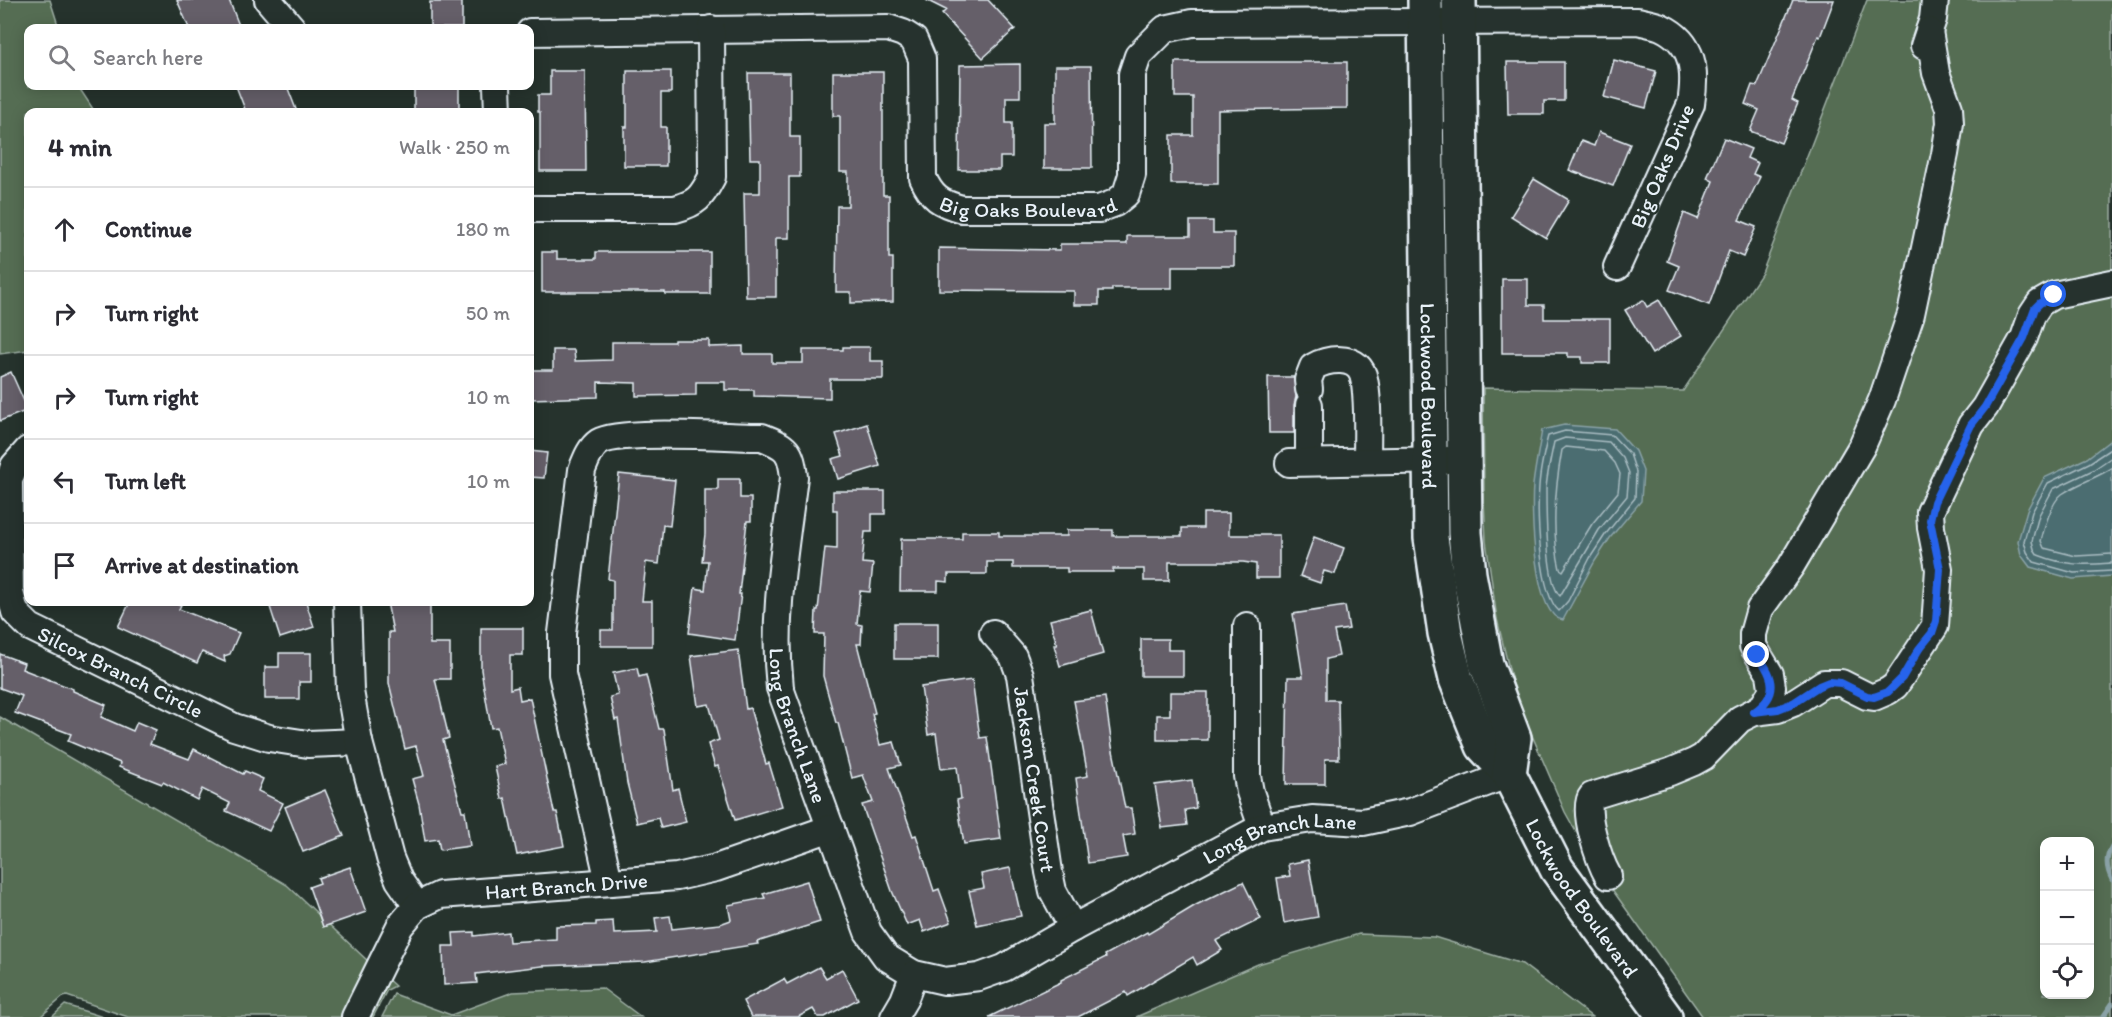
<!DOCTYPE html>
<meta charset="utf-8">
<style>
:root{--surface:#fff;--page:#f7f7f7;--text:#2b2b33;--muted:#7c7c81;--line:#e1e1e2}
body{margin:0;font-family:Itim,sans-serif;background:var(--page);color:var(--text)}
.controls{position:absolute;right:18px;bottom:18px;display:grid;overflow:hidden;border-radius:12px;box-shadow:0 3px 15px #0003}
.controls button{width:54px;height:54px;display:grid;place-items:center;padding:0;border:0;border-bottom:2px solid var(--line);background:var(--surface);color:var(--text);font:30px sans-serif}
.stop{position:absolute;width:18px;height:18px;margin:-14px;border:4px solid #2563eb;border-radius:50%;background:#fff}
.stop.end{background:#2563eb;border-color:#fff;box-shadow:0 2px 6px #0008}
.list{margin:0;padding:0;list-style:none}
h2{display:flex;justify-content:space-between;align-items:center;height:78px;margin:0;padding:0 24px;font-size:26px}
h2 small{font-size:20px;font-weight:400;color:var(--muted)}
.list li{display:grid;grid-template-columns:39px 1fr auto;gap:18px;align-items:center;box-sizing:border-box;height:84px;padding:0 24px;border-top:2px solid var(--line)}
.list b{display:block;font-size:22px;white-space:nowrap}
.list em{font-size:20px;font-style:normal;color:var(--muted)}
.icon{flex:none;width:33px;height:33px;fill:none;stroke:currentColor;stroke-width:2;stroke-linecap:round;stroke-linejoin:round}
.map{position:relative;flex:none;width:2112px;height:1017px;overflow:hidden}
.search{position:absolute;background:var(--surface);box-shadow:0 3px 15px #0003;left:24px;top:24px;width:510px;height:66px;display:flex;align-items:center;gap:15px;box-sizing:border-box;padding:0 21px;border-radius:12px;color:var(--muted);font-size:22px}
.panel{position:absolute;background:var(--surface);box-shadow:0 3px 15px #0003;left:24px;top:108px;width:510px;height:498px;border-radius:12px}
.map>svg:first-child{display:block}
.green{fill:#556d52;stroke:#9eafa5;stroke-width:1.5;fill-rule:evenodd}
.water{fill:#4b6d71;stroke:#8aa2a7;stroke-width:1.5}
.lines{fill:none;stroke-linecap:round;stroke-linejoin:round}
.shore{stroke:#a9bcc2;stroke-width:1.5}
.stream{stroke:#8aa2a7;stroke-width:5}
.building{fill:#655f69;stroke:#e8f1f8;stroke-width:1.5}
.minor-casing{stroke:#e8f1f8;stroke-width:30}
.major-casing{stroke:#e8f1f8;stroke-width:38}
.minor{stroke:#26332d;stroke-width:26}
.major{stroke:#26332d;stroke-width:33}
.route{stroke:#2563eb;stroke-width:8}
.labels{text-anchor:middle;dominant-baseline:central;stroke-width:4.5;stroke-linejoin:round;paint-order:stroke}
.street-label{font-size:21px;fill:#e8f1f8;stroke:#26332d}
</style>
<div class="map">
<svg width="2112" height="1017" viewBox="0 0 2112 1017">
<rect width="100%" height="100%" fill="#26332d"/>
<filter id="ink" filterUnits="userSpaceOnUse"><feTurbulence type="fractalNoise" baseFrequency=".0167" numOctaves="2"/><feDisplacementMap in="SourceGraphic" scale="12" xChannelSelector="R" yChannelSelector="G"/><feConvolveMatrix kernelMatrix="1 2 1 2 8 2 1 2 1" color-interpolation-filters="sRGB"/></filter>
<g filter="url(#ink)">
<!-- green -->
<g class="green">
<polygon points="0,0 50,0 59,28 28,28 28,86 78,86 95,112 28,112 28,350 0,354"/>
<path d="M1867 0H2112V1017H1703L1594 864 1565 812 1516 698 1497 619 1486 541 1484 500 1483 388 1683 391 1762 273ZM2044 842H2090V994H2044Z"/>
<polygon points="0,717 287,885 371,964 351,1017 128,1017 67,996 63,997 40,1017 0,1017"/>
<polygon points="1359,934 1434,937 1522,964 1592,1017 1136,1017 1258,964"/>
<polygon points="385,977 395,986 387,990 373,1017 365,1017"/>
<polygon points="602,988 641,1017 382,1017 394,994 451,1015 513,992"/>
<polygon points="65,1005 103,1017 52,1017"/>
</g>
<!-- water -->
<g class="water">
<path d="M1564 425 1615 429 1635 451 1643 471 1641 501 1610 538 1595 561 1563 620C1533 617 1531 509 1533 485 1535 467 1539 448 1542 430Z"/>
<polygon points="2112,439 2112,576 2073,579 2030,567 2021,555 2018,541 2027,510 2044,478 2087,458"/>
</g>
<g class="lines">
<!-- shore -->
<g class="shore">
<path d="M1565 431 1612 435 1630 454 1636 472 1635 498 1605 535 1590 558 1568 601 1559 611C1539 594 1537 513 1539 486 1540 469 1544 452 1548 436Z"/>
<path d="M1565 438 1609 442 1623 458 1629 473 1627 496 1599 530 1560 596C1546 582 1546 511 1546 489 1547 474 1551 457 1554 442Z"/>
<path d="M1566 447 1604 451 1615 463 1620 474 1618 492 1592 524 1563 571 1560 569C1551 531 1555 488 1562 450Z"/>
<polyline points="2112,448 2089,463 2048,483 2032,512 2024,541 2027,552 2034,562 2074,573 2112,571"/>
<path d="M2112 457 2093 470 2053 489 2039 515 2032 541 2034 549 2038 555C2066 566 2083 565 2112 563"/>
<path d="M2112 468C2096 478 2077 484 2062 494 2051 502 2044 529 2041 541L2044 548 2076 556 2112 554"/>
</g>
<!-- stream -->
<g class="stream">
<path d="M2112 846C2105 858 2106 868 2112 880"/>
<polyline points="2103,1017 2112,1004"/>
</g>
</g>
<!-- building -->
<g class="building">
<polygon points="177,0 229,0 240,28 189,28"/>
<polygon points="926,0 988,0 1015,29 983,58 942,14 946,10"/>
<polygon points="1793,0 1834,0 1820,37 1818,36 1792,100 1798,103 1781,143 1750,131 1759,110 1745,104 1752,85 1757,86"/>
<rect x="430" y="2" width="32" height="26"/>
<polygon points="1614,60 1656,71 1646,108 1604,97"/>
<polygon points="1175,62 1347,62 1347,108 1218,110 1218,184 1171,184 1171,135 1193,135 1193,97 1175,97"/>
<polygon points="1507,62 1564,62 1564,101 1544,101 1544,114 1508,114"/>
<polygon points="1020,64 1020,97 1006,97 1006,123 1012,123 1012,157 1000,157 1000,170 959,170 960,65"/>
<polygon points="1055,66 1091,66 1092,168 1044,168 1044,123 1055,123"/>
<polygon points="550,71 585,71 586,171 540,171 540,112 538,112 538,95 550,95"/>
<polygon points="627,71 671,71 671,93 661,93 661,127 666,127 666,166 624,166 624,127 627,127"/>
<polygon points="833,72 883,72 883,195 889,195 889,258 893,258 893,302 851,303 851,292 836,292 837,206 848,206 848,172 840,172 840,116 833,116"/>
<polygon points="748,73 790,73 790,137 800,137 800,177 789,177 789,238 776,238 776,297 746,297 744,193 760,193 760,159 750,159"/>
<polygon points="236,86 287,86 297,112 246,112"/>
<rect x="414" y="86" width="45" height="24"/>
<polygon points="1599,132 1630,144 1613,186 1569,170 1581,141 1594,146"/>
<polygon points="1724,138 1751,149 1747,158 1758,163 1753,174 1760,177 1739,220 1756,227 1743,257 1729,251 1709,305 1669,290 1679,266 1667,261 1684,213 1698,219 1713,181 1707,178"/>
<polygon points="1534,179 1569,200 1546,238 1511,216"/>
<polygon points="1190,221 1213,221 1213,233 1234,233 1234,266 1172,266 1172,288 1112,288 1112,291 1099,291 1099,305 1074,305 1074,291 939,290 939,248 1060,250 1060,244 1127,244 1127,236 1190,236"/>
<polygon points="542,252 557,252 557,259 596,259 596,252 710,252 710,294 665,294 665,292 542,292"/>
<polygon points="1502,279 1528,279 1528,305 1544,305 1544,319 1610,319 1610,363 1582,363 1582,357 1568,357 1568,353 1502,353"/>
<polygon points="1643,300 1647,307 1659,300 1681,336 1652,354 1625,310"/>
<polygon points="674,340 709,340 709,347 743,346 743,354 772,354 772,363 803,363 803,350 843,350 843,347 870,347 870,361 883,361 883,379 830,379 830,398 754,396 754,390 725,390 725,382 696,382 696,395 636,396 636,383 598,382 598,397 530,399 530,370 553,370 553,350 574,350 575,361 612,360 612,342 674,342"/>
<polygon points="11,372 28,410 0,421 0,377"/>
<polygon points="1268,377 1294,377 1296,397 1294,405 1294,433 1269,433"/>
<polygon points="867,424 880,466 838,479 832,459 843,456 836,434"/>
<polygon points="530,451 547,453 544,478 530,477"/>
<polygon points="619,474 675,480 670,526 663,525 659,564 646,562 642,601 652,601 652,646 601,646 601,630 613,630 613,580 608,579"/>
<polygon points="718,479 740,479 740,498 751,498 751,521 747,521 739,594 741,594 735,640 689,633 695,588 705,590 708,561 702,561 705,534 705,490 718,490"/>
<polygon points="833,491 885,491 885,514 872,514 872,532 865,532 862,563 873,564 870,592 860,591 857,624 862,625 861,644 857,644 875,713 872,714 880,745 894,742 901,765 889,768 913,836 916,835 934,891 939,889 951,922 924,932 920,920 907,925 892,891 862,805 873,802 863,775 852,778 838,723 836,723 823,676 824,634 815,634 816,610 818,610 825,548 837,549 837,510 833,510"/>
<polygon points="1203,513 1229,513 1229,535 1279,535 1279,578 1256,578 1256,564 1243,562 1169,562 1169,581 1144,581 1144,569 1113,569 1113,572 1067,572 1067,568 1013,568 1013,562 987,562 987,574 948,574 948,582 938,581 938,591 900,591 901,539 962,539 962,532 999,532 999,536 1067,536 1067,530 1113,530 1113,536 1182,536 1182,528 1203,528"/>
<polygon points="1314,537 1344,548 1335,574 1324,571 1320,583 1300,576"/>
<polygon points="130,602 174,602 181,605 179,609 239,633 230,654 224,656 225,662 202,652 197,663 118,627"/>
<polygon points="288,602 306,602 314,627 280,638 270,607"/>
<polygon points="387,602 430,602 430,644 450,644 450,679 435,679 449,738 443,740 462,811 465,811 470,846 440,850 438,839 425,841 419,804 412,779 424,776 416,746 405,749 389,683 389,632 393,632"/>
<polygon points="1345,606 1349,629 1334,631 1339,656 1326,659 1326,700 1338,700 1339,759 1325,759 1325,784 1286,784 1288,677 1303,677 1293,614"/>
<polygon points="1091,610 1103,654 1060,666 1054,645 1057,645 1050,620"/>
<rect x="894" y="623" width="44" height="36"/>
<polygon points="481,628 523,628 523,655 510,655 510,689 518,687 520,700 530,698 554,812 557,812 564,846 517,855 505,798 502,799 495,767 505,764 497,727 491,728 481,670"/>
<polygon points="1141,639 1168,639 1168,650 1183,650 1183,676 1141,676"/>
<polygon points="738,650 746,709 750,708 766,764 769,763 782,806 735,820 718,766 715,767 708,744 719,740 709,704 698,706 691,656"/>
<polygon points="279,653 311,653 311,682 299,682 299,699 265,699 265,667 279,667"/>
<polygon points="0,654 24,663 22,669 73,689 73,691 106,705 101,717 133,731 137,722 156,730 150,744 189,759 194,749 243,774 245,771 263,779 258,791 283,803 269,831 226,811 230,803 202,789 197,800 163,782 162,784 119,767 120,763 68,741 71,734 15,713 22,696 0,688"/>
<polygon points="637,668 639,677 646,675 659,729 664,729 673,790 678,788 686,822 661,828 658,818 637,823 627,783 618,719 615,720 610,697 618,695 613,673"/>
<polygon points="972,680 980,738 987,737 1001,839 964,844 957,800 961,799 957,767 941,769 936,733 928,735 921,687"/>
<polygon points="1170,692 1208,692 1208,740 1157,740 1157,715 1170,715"/>
<polygon points="1105,697 1112,746 1125,808 1131,808 1135,834 1123,836 1127,857 1088,863 1076,778 1088,776 1074,701"/>
<polygon points="1192,780 1196,808 1185,810 1187,825 1162,828 1155,785"/>
<polygon points="325,790 344,836 303,852 285,807"/>
<polygon points="1308,860 1318,917 1284,923 1277,878 1290,876 1288,864"/>
<polygon points="350,867 366,912 323,927 309,887 320,883 318,878"/>
<polygon points="1010,868 1021,916 977,925 969,891 984,888 981,874"/>
<polygon points="807,881 820,922 757,942 758,944 645,962 542,966 476,974 477,983 444,985 443,946 454,946 453,933 474,932 474,936 508,932 509,942 556,939 556,926 596,925 596,922 613,921 614,934 657,932 655,918 670,916 672,929 720,924 731,920 728,905 765,898 763,894"/>
<polygon points="1243,882 1261,919 1216,941 1222,950 1197,965 1193,957 1128,996 1126,992 1078,1017 989,1017 1061,982 1061,980 1106,957 1105,955 1147,932 1148,934 1196,905"/>
<polygon points="819,967 826,978 842,969 858,999 825,1017 818,1017 813,1009 798,1017 751,1017 743,1001 784,979 787,984"/>
</g>
<g class="lines">
<!-- minor casing -->
<g class="minor-casing">
<g id="minor">
<polyline points="268,0 292,28"/>
<path id="s1" d="M530 32 888 28 903 33 914 40 922 59 923 178C932 198 940 203 962 209H1099L1115 203 1126 194 1132 175V74L1138 56 1165 29 1192 23 1638 21C1645 23 1654 24 1661 27 1695 43 1696 72 1691 104L1617 267"/>
<polyline points="1924,46 1933,19 1935,0"/>
<polyline points="497,86 498,112"/>
<path d="M530 209H675C697 203 701 198 712 177L711 29"/>
<path d="M1309 389 1308 380 1313 367C1327 359 1356 354 1363 375 1369 394 1367 439 1367 461"/>
<path id="s2" d="M28 450 14 466 9 481 10 592 15 612 30 627 234 727 269 738 308 744 359 742"/>
<polyline points="1309,462 1309,405"/>
<polyline points="1289,463 1449,460"/>
<polyline points="347,602 350,691 359,742 390,858 399,880 417,906"/>
<polyline points="1247,626 1247,776 1250,792 1262,827"/>
<path id="s3" d="M993 633 1013 656 1020 675 1049 872 1053 891 1073 928"/>
<polyline points="1754,712 1763,706 1771,693 1772,687 1770,674 1753,646 1753,634 1760,609 1791,566 1862,446 1882,400 1911,314 1945,154 1950,123 1949,108 1936,73 1929,31"/>
<path d="M1608 876C1600 862 1581 809 1592 796L1670 772 1694 762 1703 757 1740 719 1754 712 1778 709 1793 703 1824 683H1841L1867 696 1874 697 1888 691 1895 686 1935 626 1939 569 1931 528 1930 512 1971 425 1985 407 2024 338 2032 315 2040 303 2054 295 2112 283"/>
<path id="s4" d="M609 882 562 674V633L582 470C586 460 590 448 599 442 620 429 732 437 762 437 787 447 791 450 794 477 785 549 772 615 780 688L868 932 886 957 914 974 945 981 979 977 1004 968 1073 928 1262 827 1312 819 1363 822 1410 812 1509 774"/>
<path id="s5" d="M355 1017 400 926 417 906 440 895 677 877 716 868 831 828"/>
<polyline points="894,1017 904,1000 914,974"/>
</g>
</g>
<!-- major casing -->
<g class="major-casing">
<g id="major">
<path id="s6" d="M1425 0 1431 538 1445 633 1456 679 1483 746 1509 774 1557 869 1665 1017"/>
<polyline points="1459,0 1465,533 1469,574 1486,664 1514,738 1509,774"/>
</g>
</g>
<!-- minor -->
<use href="#minor" class="minor"/>
<!-- major -->
<use href="#major" class="major"/>
</g>
</g>
<g class="lines" filter="url(#ink)">
<!-- route -->
<path class="route" d="M1757 655C1775 677 1779 695 1754 712L1778 709 1793 703 1819 686 1829 682 1841 683 1867 696 1874 697 1888 692 1902 678 1919 649 1932 633 1936 621 1940 569 1930 520 1934 502 1971 425 1985 407 2024 338 2035 308 2040 303 2054 295"/>
</g>
<g class="labels">
<!-- street labels -->
<g class="street-label">
<text transform="translate(1662 166) rotate(-67)">Big Oaks Drive</text>
<text stroke="none"><textPath href="#s1" startOffset="645">Big Oaks Boulevard</textPath></text>
<text stroke="none"><textPath href="#s6" startOffset="396">Lockwood Boulevard</textPath></text>
<text stroke="none"><textPath href="#s2" startOffset="291">Silcox Branch Circle</textPath></text>
<text stroke="none"><textPath href="#s4" startOffset="924">Long Branch Lane</textPath></text>
<text stroke="none"><textPath href="#s3" startOffset="156">Jackson Creek Court</textPath></text>
<text stroke="none"><textPath href="#s4" startOffset="1608">Long Branch Lane</textPath></text>
<text stroke="none"><textPath href="#s5" startOffset="280">Hart Branch Drive</textPath></text>
<text stroke="none"><textPath href="#s6" startOffset="936">Lockwood Boulevard</textPath></text>
</g>
</g>
</svg>
<div class="controls">
<button>+</button>
<button>−</button>
<button><svg class="icon" aria-label="locate" viewBox="0 0 24 24"><circle cx="12" cy="12" r="6"/><path d="M12 2v4M12 18v4M2 12h4M18 12h4"/></svg></button>
</div>
<div class="stop" style="left:2054px;top:295px"></div>
<div class="stop end" style="left:1757px;top:655px"></div>
<div class="search"><svg class="icon" aria-label="search" viewBox="0 0 24 24"><circle cx="10" cy="10" r="6"/><path d="M15 15l6 6"/></svg>Search here</div>
<section class="panel">
<h2>4 min<small>Walk · 250 m</small></h2>
<ul class="list">
<li><svg class="icon" aria-label="ahead" viewBox="0 0 24 24"><path d="M12 20V5M6 11l6-6 6 6"/></svg><div><b>Continue</b></div><em>180 m</em></li>
<li><svg class="icon" aria-label="right" viewBox="0 0 24 24"><path d="M7 20v-9h11M14 6l5 5-5 5"/></svg><div><b>Turn right</b></div><em>50 m</em></li>
<li><svg class="icon" aria-label="right" viewBox="0 0 24 24"><path d="M7 20v-9h11M14 6l5 5-5 5"/></svg><div><b>Turn right</b></div><em>10 m</em></li>
<li><svg class="icon" aria-label="left" viewBox="0 0 24 24"><path d="M17 20v-9H6M10 6l-5 5 5 5"/></svg><div><b>Turn left</b></div><em>10 m</em></li>
<li><svg class="icon" aria-label="arrive" viewBox="0 0 24 24"><path d="M6 21V4h12l-3 4 3 4H6"/></svg><div><b>Arrive at destination</b></div></li>
</ul>
</section>
</div>
